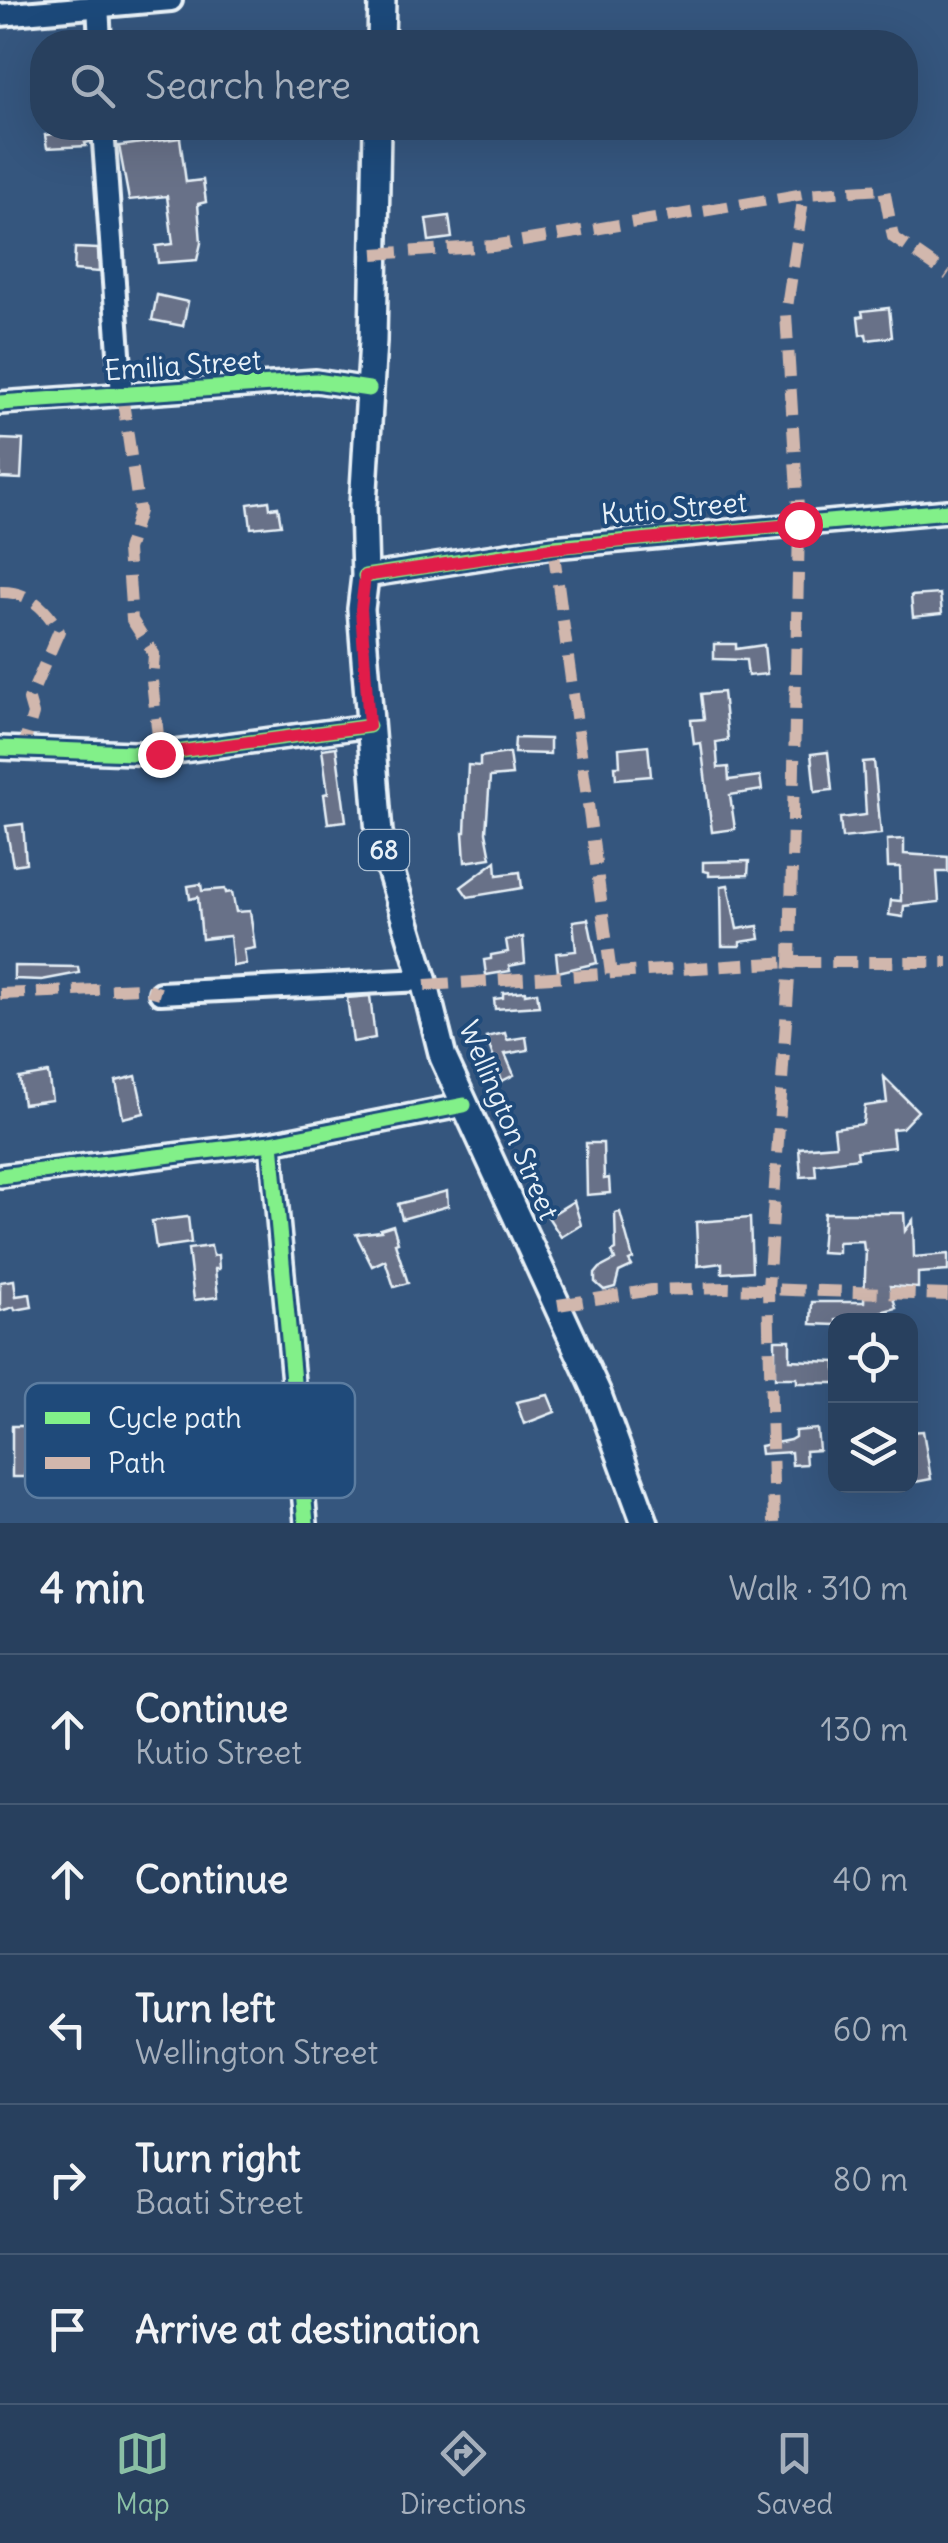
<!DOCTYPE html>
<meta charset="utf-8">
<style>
:root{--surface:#28405e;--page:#304764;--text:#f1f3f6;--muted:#a5afbc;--line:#445973;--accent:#8abfa5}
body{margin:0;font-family:Delius,sans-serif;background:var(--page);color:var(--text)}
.controls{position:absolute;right:30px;bottom:30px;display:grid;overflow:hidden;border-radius:20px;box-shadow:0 10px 40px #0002}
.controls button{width:90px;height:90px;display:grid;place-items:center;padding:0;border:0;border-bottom:2px solid var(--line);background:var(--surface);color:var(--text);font:50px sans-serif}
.stop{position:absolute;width:30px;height:30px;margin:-22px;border:8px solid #e11d48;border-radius:50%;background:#fff}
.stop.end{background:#e11d48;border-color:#fff;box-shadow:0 2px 10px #0008}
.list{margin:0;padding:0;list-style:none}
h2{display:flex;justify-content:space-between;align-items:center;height:130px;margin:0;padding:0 40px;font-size:42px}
h2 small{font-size:32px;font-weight:400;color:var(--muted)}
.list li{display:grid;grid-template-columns:65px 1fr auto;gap:30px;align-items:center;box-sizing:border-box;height:150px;padding:0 40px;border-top:2px solid var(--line)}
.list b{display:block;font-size:38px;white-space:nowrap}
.list p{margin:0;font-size:32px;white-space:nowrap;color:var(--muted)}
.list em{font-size:32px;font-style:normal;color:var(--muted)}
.icon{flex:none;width:55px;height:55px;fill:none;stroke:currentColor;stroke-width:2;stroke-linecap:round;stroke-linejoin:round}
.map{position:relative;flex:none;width:948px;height:1523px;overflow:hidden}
.search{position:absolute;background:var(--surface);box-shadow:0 10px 40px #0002;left:30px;right:30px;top:30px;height:110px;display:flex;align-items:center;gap:25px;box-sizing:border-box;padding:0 35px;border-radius:40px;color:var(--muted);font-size:38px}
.sheet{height:880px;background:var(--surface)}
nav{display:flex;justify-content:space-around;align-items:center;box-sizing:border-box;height:140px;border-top:2px solid var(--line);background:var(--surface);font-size:28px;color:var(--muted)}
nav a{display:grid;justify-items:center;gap:5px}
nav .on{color:var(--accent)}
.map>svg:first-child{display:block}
.building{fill:#687188;stroke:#e8f1f8;stroke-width:2.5}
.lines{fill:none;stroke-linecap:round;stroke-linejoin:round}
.minor-casing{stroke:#e8f1f8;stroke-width:28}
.major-casing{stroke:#e8f1f8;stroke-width:32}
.minor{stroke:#1f4a7a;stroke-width:20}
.major{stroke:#1f4a7a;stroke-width:25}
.quiet{stroke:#d1b7ad;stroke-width:12;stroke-dasharray:25 12;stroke-linecap:butt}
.cycleway-casing{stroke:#1f4a7a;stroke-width:21}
.cycleway{stroke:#82f089;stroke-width:15}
.route{stroke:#e11d48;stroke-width:12}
.labels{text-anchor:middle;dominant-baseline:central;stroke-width:8;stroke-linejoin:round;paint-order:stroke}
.shield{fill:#1f4a7a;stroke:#acbfd2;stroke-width:2.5}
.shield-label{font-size:25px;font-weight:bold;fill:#e8f1f8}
.street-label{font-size:28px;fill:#e8f1f8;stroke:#1f4a7a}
.key{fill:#1f4a7a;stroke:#5b7ca0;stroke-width:2.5}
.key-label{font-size:28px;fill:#e8f1f8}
</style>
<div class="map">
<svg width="948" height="1523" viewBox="0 0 948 1523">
<rect width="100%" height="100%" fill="#35567e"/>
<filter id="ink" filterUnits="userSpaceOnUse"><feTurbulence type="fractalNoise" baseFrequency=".01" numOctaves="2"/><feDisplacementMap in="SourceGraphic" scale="20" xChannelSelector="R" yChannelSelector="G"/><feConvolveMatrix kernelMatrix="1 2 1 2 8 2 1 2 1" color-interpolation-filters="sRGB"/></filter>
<g filter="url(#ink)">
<!-- building -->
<g class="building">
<polygon points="89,130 90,142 85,143 86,146 47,148 45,135"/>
<polygon points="180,138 186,182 203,180 206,202 198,204 201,243 197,260 158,263 156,246 173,244 167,196 129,200 119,146"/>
<polygon points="449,216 452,238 429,241 426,219"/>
<polygon points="75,248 98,249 99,272 74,270"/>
<polygon points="157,295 188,302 183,326 152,320"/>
<polygon points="889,308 892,337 867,340 866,334 860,335 858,317 863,316 862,311"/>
<polygon points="0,439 23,440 21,479 0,478"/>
<polygon points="269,501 270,508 278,507 281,525 251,528 248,504"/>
<polygon points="940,594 942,614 913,617 911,596"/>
<polygon points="714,644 736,644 736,649 764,645 767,674 748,676 746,660 714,659"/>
<polygon points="723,692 728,740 716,742 718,768 728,767 729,780 760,776 762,790 730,795 735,829 712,832 701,743 694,744 691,720 704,719 701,694"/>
<polygon points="515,738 550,739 550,754 514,753"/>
<polygon points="648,745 651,776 616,779 615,766 620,766 619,748"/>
<polygon points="336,747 346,821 328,823 324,794 328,793 322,749"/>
<polygon points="828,752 832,790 815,792 811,754"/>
<polygon points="509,753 512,775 490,777 486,832 491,858 465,862 463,832 465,832 468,765 480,766 480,757"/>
<polygon points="874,761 881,834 842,838 840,818 866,815 863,762"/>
<polygon points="23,824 26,863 13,865 6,826"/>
<polygon points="904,839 904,854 948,857 948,872 937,872 939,902 904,906 903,917 889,915 891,900 901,901 900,867 888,867 887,840"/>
<polygon points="496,861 497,875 520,872 522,888 468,897 461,887"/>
<polygon points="749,861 748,875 709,876 709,872 703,871 703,862"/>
<polygon points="201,884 202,891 225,889 226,893 232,892 236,912 250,911 255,948 244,950 246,964 233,966 230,936 202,939 198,897 190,899 188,886"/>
<polygon points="728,885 737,929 758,926 760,939 740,942 740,946 722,946 721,886"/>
<polygon points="588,919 597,963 558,972 556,953 576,951 573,921"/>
<polygon points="523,937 525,963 509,966 510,971 486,975 484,960 491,959 491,955 508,952 506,940"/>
<polygon points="14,966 78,967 79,973 42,980 14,979"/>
<polygon points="525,991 525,994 537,992 539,1006 495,1009 494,999 503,998 503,993"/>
<polygon points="370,996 375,1038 353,1042 347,998"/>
<polygon points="505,1033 507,1040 526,1037 528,1050 505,1054 514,1075 502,1081 486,1037"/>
<polygon points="48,1073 52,1100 23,1104 19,1078"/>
<polygon points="136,1076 144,1113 123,1118 116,1081"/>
<polygon points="884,1077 918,1111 902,1128 892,1129 894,1147 857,1151 858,1158 815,1164 816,1176 801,1177 799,1148 836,1145 834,1128 863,1124 865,1106 887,1103"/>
<polygon points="586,1143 603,1143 604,1179 609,1178 610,1193 587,1195"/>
<polygon points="447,1191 448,1206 402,1219 398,1204"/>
<polygon points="574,1201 581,1225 561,1237 548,1217"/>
<polygon points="620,1212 633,1259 629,1261 632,1266 619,1272 615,1287 604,1290 595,1282 595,1274 600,1268 615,1260 612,1252 616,1250 615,1213"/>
<polygon points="824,1213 904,1213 905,1231 913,1220 914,1257 948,1254 948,1271 918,1273 918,1288 890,1286 896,1308 849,1320 836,1320 836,1325 811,1324 812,1302 864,1302 866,1250 864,1250 863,1241 838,1242 838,1253 821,1252"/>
<polygon points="188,1217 191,1243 156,1248 152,1221"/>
<polygon points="750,1218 752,1271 722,1273 722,1263 698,1266 696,1222"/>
<polygon points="393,1225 398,1242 395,1243 408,1283 394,1287 385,1260 372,1266 356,1234 381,1231 380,1229"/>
<polygon points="211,1246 213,1256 218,1255 219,1269 215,1269 218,1297 194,1300 188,1249"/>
<polygon points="14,1280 16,1296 30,1294 32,1307 15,1310 14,1307 0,1311 0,1282"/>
<polygon points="775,1340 790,1340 790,1360 836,1362 836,1383 797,1383 797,1378 775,1378"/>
<polygon points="548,1395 555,1412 524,1424 516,1402"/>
<polygon points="12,1426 26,1426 25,1477 12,1477"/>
<polygon points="817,1429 819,1450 805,1451 806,1464 792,1465 791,1452 761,1454 760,1446 790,1440 795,1437 795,1431"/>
<polygon points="923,1431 931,1479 910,1483 910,1432"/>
</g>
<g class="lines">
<!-- minor casing -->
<g class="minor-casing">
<g id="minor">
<polyline points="98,4 100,42"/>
<polyline points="0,15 171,0"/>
<polyline points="103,128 122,395"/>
<polyline points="0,403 316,381 369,389"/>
<polyline points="365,576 553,547 948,511"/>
<polyline points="0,748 160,754 369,726"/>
<polyline points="160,993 423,980"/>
<polyline points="271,1143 306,1523"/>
<polyline points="0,1176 271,1143 464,1105"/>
</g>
</g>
<!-- major casing -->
<g class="major-casing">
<g id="major">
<polyline points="381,42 382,0"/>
<polyline points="377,128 373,341 363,506 365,576 361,609 379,833 425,985 443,1057 597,1392 645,1523"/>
</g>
</g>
<!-- minor -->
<use href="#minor" class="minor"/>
<!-- major -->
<use href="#major" class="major"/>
<!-- quiet -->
<g class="quiet">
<polyline points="374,254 493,246 804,194 884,189 893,237 948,275"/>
<polyline points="122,395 139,511 127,550 132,620 154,654 152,681 160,754"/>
<polyline points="553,547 611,974"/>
<path d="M0 592C29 591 46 609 59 631L29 700 33 714 23 748"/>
<polyline points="425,985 790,962 948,962"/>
<polyline points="0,994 143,988 160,993"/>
<polyline points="558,1305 652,1290 728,1288 948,1295"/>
<polyline points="774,1523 768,1289 790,962 799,524 786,314 804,194"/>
</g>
<!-- cycleway casing -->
<g class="cycleway-casing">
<g id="cycleway">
<polyline points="0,403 316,381 369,389"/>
<polyline points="365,576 553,547 948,511"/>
<polyline points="0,748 160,754 369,726"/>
<polyline points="271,1143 306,1523"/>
<polyline points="0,1176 271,1143 464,1105"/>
</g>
</g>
<!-- cycleway -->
<use href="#cycleway" class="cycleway"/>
</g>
</g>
<g class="lines" filter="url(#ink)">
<!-- route -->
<polyline class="route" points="160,754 369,726 361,609 365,576 553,548 799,524"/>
</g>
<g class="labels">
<!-- shield labels -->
<rect class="shield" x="359" y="830" width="50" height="40" rx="8"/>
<g class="shield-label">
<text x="384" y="850">68</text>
</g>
<!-- street labels -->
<g class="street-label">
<text transform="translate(183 365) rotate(-4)">Emilia Street</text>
<text transform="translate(674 508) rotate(-5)">Kutio Street</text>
<text transform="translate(509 1120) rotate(67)">Wellington Street</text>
</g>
</g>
<!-- legend -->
<rect x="25" y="1383" width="330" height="115" rx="15" class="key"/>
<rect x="45" y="1412" width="45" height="12" fill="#82f089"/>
<rect x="45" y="1457" width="45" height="12" fill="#d1b7ad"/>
<g class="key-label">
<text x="108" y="1428">Cycle path</text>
<text x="108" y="1473">Path</text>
</g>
</svg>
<div class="controls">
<button><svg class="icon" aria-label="locate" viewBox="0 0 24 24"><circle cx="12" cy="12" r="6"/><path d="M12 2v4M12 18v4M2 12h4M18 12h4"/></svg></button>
<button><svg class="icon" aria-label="layers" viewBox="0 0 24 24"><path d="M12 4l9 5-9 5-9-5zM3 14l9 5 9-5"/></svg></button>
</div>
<div class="stop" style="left:799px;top:524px"></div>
<div class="stop end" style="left:160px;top:754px"></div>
<div class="search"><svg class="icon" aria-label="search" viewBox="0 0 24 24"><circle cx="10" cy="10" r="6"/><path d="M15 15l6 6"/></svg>Search here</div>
</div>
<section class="sheet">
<h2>4 min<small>Walk · 310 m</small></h2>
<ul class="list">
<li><svg class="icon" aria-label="ahead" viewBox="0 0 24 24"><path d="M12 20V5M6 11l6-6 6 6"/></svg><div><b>Continue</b><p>Kutio Street</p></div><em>130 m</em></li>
<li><svg class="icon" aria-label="ahead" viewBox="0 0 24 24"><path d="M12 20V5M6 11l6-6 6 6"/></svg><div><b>Continue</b></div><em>40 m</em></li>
<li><svg class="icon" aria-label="left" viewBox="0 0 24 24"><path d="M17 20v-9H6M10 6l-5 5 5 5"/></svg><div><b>Turn left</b><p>Wellington Street</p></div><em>60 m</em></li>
<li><svg class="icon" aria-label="right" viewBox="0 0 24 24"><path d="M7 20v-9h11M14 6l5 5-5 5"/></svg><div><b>Turn right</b><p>Baati Street</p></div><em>80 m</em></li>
<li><svg class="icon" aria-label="arrive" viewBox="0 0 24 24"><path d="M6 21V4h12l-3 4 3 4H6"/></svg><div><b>Arrive at destination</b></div></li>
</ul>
</section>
<nav>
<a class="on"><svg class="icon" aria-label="map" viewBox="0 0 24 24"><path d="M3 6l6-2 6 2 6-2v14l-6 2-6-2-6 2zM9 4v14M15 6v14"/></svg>Map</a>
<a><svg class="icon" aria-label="directions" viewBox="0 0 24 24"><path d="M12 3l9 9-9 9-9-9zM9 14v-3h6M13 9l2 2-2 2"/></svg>Directions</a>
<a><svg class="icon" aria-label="saved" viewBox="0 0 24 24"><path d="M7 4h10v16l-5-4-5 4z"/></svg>Saved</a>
</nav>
